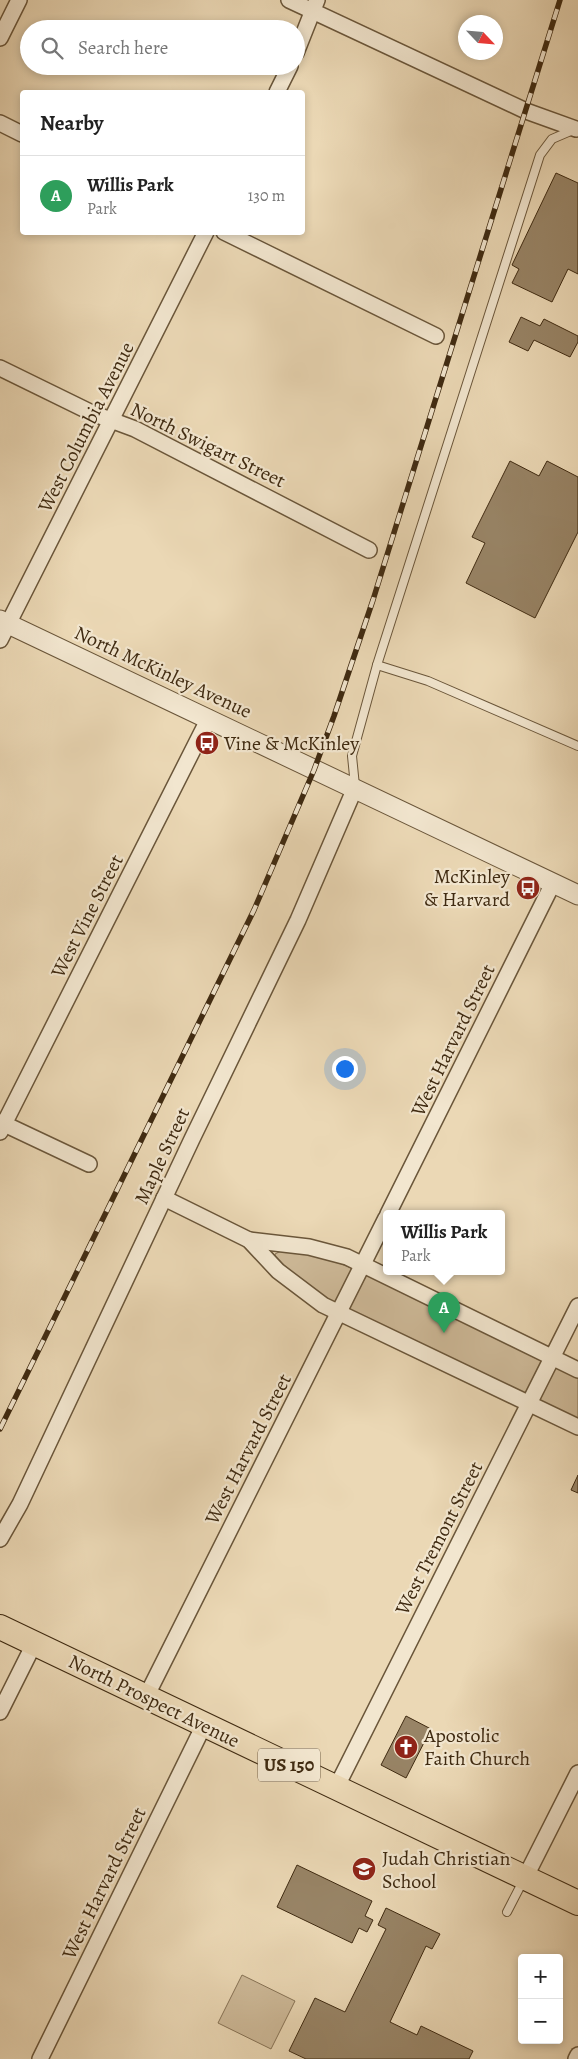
<!DOCTYPE html>
<meta charset="utf-8">
<style>
:root{--surface:#fff;--page:#f2f2f2;--text:#222;--muted:#767676;--line:#e0e0e0;--accent:#0b8043}
body{margin:0;font-family:Alegreya,serif;background:var(--page);color:var(--text)}
.controls{position:absolute;right:15px;bottom:15px;display:grid;overflow:hidden;border-radius:5px;box-shadow:0 2px 8px #0003}
.controls button{width:45px;height:45px;display:grid;place-items:center;padding:0;border:0;border-bottom:1px solid var(--line);background:var(--surface);color:var(--text);font:25px sans-serif}
.compass{position:absolute;left:458px;top:15px;width:45px;height:45px;border-radius:50%;background:var(--surface);box-shadow:0 2px 8px #0003;rotate:116deg}
.you{position:absolute;left:344px;top:1068px;width:18px;height:18px;margin:-12px;border:4px solid #fff;border-radius:50%;background:#1a73e8;box-shadow:0 0 0 8px #1a73e833}
.badge{display:grid;place-items:center;width:32px;height:32px;border-radius:50%;background:var(--accent);color:#fff;font-size:16px;font-weight:700}
.pin{position:absolute;translate:-50% -41px;filter:drop-shadow(0 1px 2px #0008)}
.pin::after{content:'';position:absolute;top:26px;width:18px;height:15px;background:inherit;clip-path:polygon(0 0,100% 0,50% 100%)}
.popup{position:absolute;left:383px;top:1210px;width:122px;height:65px;box-sizing:border-box;display:grid;place-content:center;border-radius:5px;background:var(--surface);filter:drop-shadow(0 1px 4px #0005);font-size:16px;white-space:nowrap;color:var(--muted)}
.popup b{font-size:19px;color:var(--text)}
.popup::after{content:'';position:absolute;left:50%;top:100%;margin-left:-10px;border:10px solid transparent;border-top-color:var(--surface)}
.list{margin:0;padding:0;list-style:none}
h2{display:flex;justify-content:space-between;align-items:center;height:65px;margin:0;padding:0 20px;font-size:21px}
h2 small{font-size:16px;font-weight:400;color:var(--muted)}
.list li{display:grid;grid-template-columns:32px 1fr auto;gap:15px;align-items:center;box-sizing:border-box;height:80px;padding:0 20px;border-top:1px solid var(--line)}
.list b{display:block;font-size:19px;white-space:nowrap}
.list p{margin:0;font-size:16px;white-space:nowrap;color:var(--muted)}
.list em{font-size:16px;font-style:normal;color:var(--muted)}
.icon{flex:none;width:28px;height:28px;fill:none;stroke:currentColor;stroke-width:2;stroke-linecap:round;stroke-linejoin:round}
.map{position:relative;flex:none;width:578px;height:2059px;overflow:hidden}
.search{position:absolute;background:var(--surface);box-shadow:0 2px 8px #0003;left:20px;top:20px;width:285px;height:55px;display:flex;align-items:center;gap:12px;box-sizing:border-box;padding:0 18px;border-radius:28px;color:var(--muted);font-size:19px}
.panel{position:absolute;background:var(--surface);box-shadow:0 2px 8px #0003;left:20px;top:90px;width:285px;height:145px;border-radius:5px}
.map>svg:first-child{display:block}
.green{fill:#ceba99;stroke:#867255}
.building{fill:#988466;stroke:#3f2a11}
.lines{fill:none;stroke-linecap:round;stroke-linejoin:round}
.service-casing{stroke:#6a563a;stroke-width:10}
.minor-casing{stroke:#6a563a;stroke-width:18}
.tertiary-casing{stroke:#6a563a;stroke-width:21}
.primary-casing{stroke:#3f2a11;stroke-width:26}
.service{stroke:#f2e6cf;stroke-width:8}
.minor{stroke:#f2e6cf;stroke-width:15}
.tertiary{stroke:#f2e6cf;stroke-width:19}
.primary{stroke:#ebd8b5;stroke-width:24}
.rail-casing{stroke:#3f2a11;stroke-width:5.5}
.rail{stroke:#f2e6cf;stroke-width:4;stroke-dasharray:11;stroke-linecap:butt}
.labels{text-anchor:middle;dominant-baseline:central;stroke-width:4.5;stroke-linejoin:round;paint-order:stroke}
.shield{fill:#f2e6cf;stroke:#75624a;stroke-width:1}
.shield-label{font-size:19px;font-weight:bold;fill:#3f2a11}
.street-label{font-size:20px;fill:#3f2a11;stroke:#f2e6cf}
.poi-label{font-size:20px;fill:#3f2a11;stroke:#f2e6cf;text-anchor:start}
</style>
<div class="map">
<svg width="578" height="2059" viewBox="0 0 578 2059">
<rect width="100%" height="100%" fill="#ebd8b5"/>
<filter id="stains"><feTurbulence type="fractalNoise" baseFrequency=".004" numOctaves="4"/><feColorMatrix values="0 0 0 0 .2 0 0 0 0 .09 0 0 0 0 .02 0 0 0 .5 -.17"/></filter>
<radialGradient id="worn" r=".72"><stop offset=".6" stop-color="#630" stop-opacity="0"/><stop offset="1" stop-color="#630" stop-opacity=".3"/></radialGradient>
<!-- green -->
<g class="green">
<polygon points="281,1251 317,1255 334,1261 385,1282 578,1377 578,1420 321,1296 302,1284 275,1258 275,1254"/>
<polygon points="242,1975 295,2001 271,2049 218,2023"/>
</g>
<!-- building -->
<g class="building">
<polygon points="556,173 578,183 578,274 568,269 552,302 512,283 519,269 512,265"/>
<polygon points="521,317 540,326 544,319 578,336 578,342 570,357 534,340 528,351 509,342"/>
<polygon points="510,461 539,476 547,461 578,477 578,532 535,618 466,583 485,543 472,537"/>
<polygon points="578,1475 578,1493 571,1490"/>
<polygon points="406,1716 431,1729 406,1778 381,1765"/>
<polygon points="297,1865 372,1901 365,1916 373,1920 367,1932 359,1928 352,1943 277,1907"/>
<polygon points="386,1908 440,1934 432,1949 426,1946 390,2022 417,2035 421,2026 473,2051 469,2059 306,2059 289,2051 315,1998 345,2012 386,1929 378,1925"/>
</g>
<g class="lines">
<!-- service casing -->
<g class="service-casing">
<g id="service">
<polyline points="377,665 428,681 578,746"/>
<polyline points="355,786 352,756 377,665 540,155 552,139 573,130"/>
<polyline points="507,1912 523,1881"/>
</g>
</g>
<!-- minor casing -->
<g class="minor-casing">
<g id="minor">
<polyline points="289,0 526,111 576,129"/>
<polyline points="0,38 19,0"/>
<polyline points="296,53 317,0"/>
<polyline points="277,92 290,66"/>
<polyline points="0,123 22,134"/>
<polyline points="224,232 436,336"/>
<polyline points="0,368 92,413 135,429 369,550"/>
<polyline points="0,640 206,232"/>
<polyline points="0,1122 89,1164"/>
<polyline points="0,1132 209,718"/>
<polyline points="164,1198 249,1240 278,1271 323,1305 578,1427"/>
<polyline points="388,1214 553,883"/>
<polyline points="249,1240 309,1247 347,1257 578,1370"/>
<polyline points="0,1539 20,1504 192,1139 298,920 355,788"/>
<polyline points="146,1697 386,1218"/>
<polyline points="0,1712 34,1644"/>
<polyline points="336,1788 578,1306"/>
<polyline points="525,1878 578,1773"/>
<polyline points="40,2059 204,1725"/>
<polyline points="576,2059 578,2055"/>
</g>
</g>
<!-- tertiary casing -->
<g class="tertiary-casing">
<polyline id="tertiary" points="0,620 578,895"/>
</g>
<!-- primary casing -->
<g class="primary-casing">
<polyline id="primary" points="0,1627 578,1903"/>
</g>
<!-- service -->
<use href="#service" class="service"/>
<!-- minor -->
<use href="#minor" class="minor"/>
<!-- tertiary -->
<use href="#tertiary" class="tertiary"/>
<!-- primary -->
<use href="#primary" class="primary"/>
<!-- rail casing -->
<g class="rail-casing">
<polyline id="rail" points="0,1429 254,910 314,770 334,716 373,600 560,0"/>
</g>
<!-- rail -->
<use href="#rail" class="rail"/>
</g>
<!-- icons -->
<defs>
<g id="bus-disc" transform="scale(1.25)"><circle r="9.5" fill="#8f2418" stroke="#f2e6cf"/><path d="M-5-6H5V4H4V6H2V4H-2V6H-4V4H-5ZM-3.5-4V0h7V-4ZM-3.5 1.2v1.5H-2V1.2ZM2 1.2v1.5H3.5V1.2Z" fill="#fff"/></g>
<g id="church-disc" transform="scale(1.25)"><circle r="9.5" fill="#8f2418" stroke="#f2e6cf"/><path d="M-1.2-6h2.4v3.5h3.3v2.4h-3.3V6h-2.4V-.1h-3.3v-2.4h3.3Z" fill="#fff"/></g>
<g id="school-disc" transform="scale(1.25)"><circle r="9.5" fill="#8f2418" stroke="#f2e6cf"/><path d="M0-5L7-2L0 1L-7-2ZM-4 1L0 2.5L4 1V4Q0 6-4 4Z" fill="#fff"/></g>
</defs>
<g fill-rule="evenodd">
<use href="#bus-disc" x="207" y="743"/>
<use href="#bus-disc" x="528" y="888"/>
<use href="#church-disc" x="406" y="1747"/>
<use href="#school-disc" x="364" y="1869"/>
</g>
<g class="labels">
<!-- shield labels -->
<rect class="shield" x="258" y="1748.5" width="62" height="33" rx="4"/>
<g class="shield-label">
<text x="289" y="1765">US 150</text>
</g>
<!-- street labels -->
<g class="street-label">
<text transform="translate(86 427) rotate(-63)">West Columbia Avenue</text>
<text transform="translate(208 445) rotate(26)">North Swigart Street</text>
<text transform="translate(163 672) rotate(25)">North McKinley Avenue</text>
<text transform="translate(87 916) rotate(-63)">West Vine Street</text>
<text transform="translate(453 1040) rotate(-64)">West Harvard Street</text>
<text transform="translate(162 1156) rotate(-65)">Maple Street</text>
<text transform="translate(248 1449) rotate(-63)">West Harvard Street</text>
<text transform="translate(439 1538) rotate(-63)">West Tremont Street</text>
<text transform="translate(154 1701) rotate(26)">North Prospect Avenue</text>
<text transform="translate(104 1883) rotate(-64)">West Harvard Street</text>
</g>
<!-- poi labels -->
<g class="poi-label">
<text x="224" y="743">Vine &amp; McKinley</text>
<text x="510" y="876" text-anchor="end">McKinley<tspan x="510" dy="23">&amp; Harvard</tspan></text>
<text x="424" y="1735">Apostolic<tspan x="424" dy="23">Faith Church</tspan></text>
<text x="382" y="1858">Judah Christian<tspan x="382" dy="23">School</tspan></text>
</g>
</g>
<rect width="100%" height="100%" filter="url(#stains)"/>
<rect width="100%" height="100%" fill="url(#worn)"/>
</svg>
<div class="controls">
<button>+</button>
<button>−</button>
</div>
<svg class="compass" viewBox="-18 -18 36 36"><path d="M0-13l5 13h-10z" fill="#e53935"/><path d="M0 13l5-13h-10z" fill="#767676"/></svg>
<div class="you"></div>
<div class="pin badge" style="left:444px;top:1333px;background:#2e9e5b">A</div>
<div class="popup"><b>Willis Park</b>Park</div>
<div class="search"><svg class="icon" aria-label="search" viewBox="0 0 24 24"><circle cx="10" cy="10" r="6"/><path d="M15 15l6 6"/></svg>Search here</div>
<section class="panel">
<h2>Nearby<small></small></h2>
<ul class="list">
<li><span class="badge" style="background:#2e9e5b">A</span><div><b>Willis Park</b><p>Park</p></div><em>130 m</em></li>
</ul>
</section>
</div>
